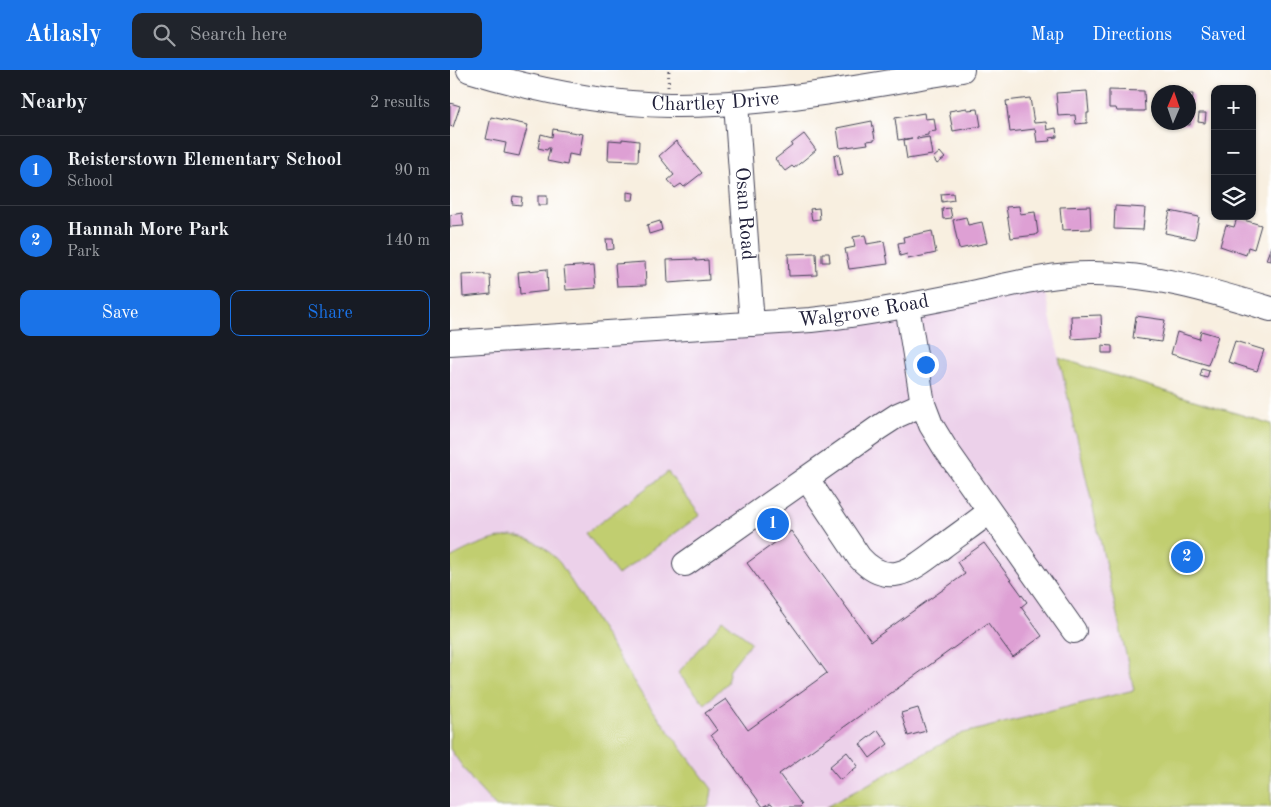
<!DOCTYPE html>
<meta charset="utf-8">
<style>
:root{--surface:#171b24;--page:#20242c;--text:#f1f3f6;--muted:#9ea1a6;--line:#363941;--accent:#1a73e8}
body{margin:0;font-family:"Old Standard TT",serif;background:var(--page);color:var(--text)}
.controls{position:absolute;right:15px;top:15px;display:grid;overflow:hidden;border-radius:10px;box-shadow:0 1px 4px #0004}
.controls button{width:45px;height:45px;display:grid;place-items:center;padding:0;border:0;border-bottom:1px solid var(--line);background:var(--surface);color:var(--text);font:25px sans-serif}
.compass{position:absolute;left:701px;top:15px;width:45px;height:45px;border-radius:50%;background:var(--surface);box-shadow:0 1px 4px #0004;rotate:2deg}
.you{position:absolute;left:475px;top:294px;width:18px;height:18px;margin:-12px;border:4px solid #fff;border-radius:50%;background:#1a73e8;box-shadow:0 0 0 8px #1a73e833}
.badge{display:grid;place-items:center;width:32px;height:32px;border-radius:50%;background:var(--accent);color:#fff;font-size:16px;font-weight:700}
.pin{position:absolute;translate:-50% -50%;border:2px solid #fff;box-shadow:0 1px 5px #0006}
.list{margin:0;padding:0;list-style:none}
h2{display:flex;justify-content:space-between;align-items:center;height:65px;margin:0;padding:0 20px;font-size:21px}
h2 small{font-size:16px;font-weight:400;color:var(--muted)}
.list li{display:grid;grid-template-columns:32px 1fr auto;gap:15px;align-items:center;box-sizing:border-box;height:70px;padding:0 20px;border-top:1px solid var(--line)}
.list b{display:block;font-size:19px;white-space:nowrap}
.list p{margin:0;font-size:16px;white-space:nowrap;color:var(--muted)}
.list em{font-size:16px;font-style:normal;color:var(--muted)}
.actions{display:flex;gap:10px;padding:15px 20px}
.actions a{flex:1;padding:11px 0;border:1px solid var(--accent);border-radius:10px;text-align:center;font-size:18px;color:var(--accent)}
.actions .main{background:var(--accent);color:#fff}
.icon{flex:none;width:28px;height:28px;fill:none;stroke:currentColor;stroke-width:2;stroke-linecap:round;stroke-linejoin:round}
.map{position:relative;flex:none;width:821px;height:737px;overflow:hidden}
header{display:flex;align-items:center;gap:30px;box-sizing:border-box;height:70px;padding:0 25px;background:var(--accent);color:#fff}
header strong{font-size:24px}
nav{display:flex;gap:28px;margin-inline-start:auto;font-size:18px}
.search{width:350px;height:45px;background:var(--page);display:flex;align-items:center;gap:12px;box-sizing:border-box;padding:0 18px;border-radius:10px;color:var(--muted);font-size:19px}
main{display:flex}
aside{flex:1;background:var(--surface)}
.map>svg:first-child{display:block}
.built{fill:#ecd1ea}
.green{fill:#c1ce70;stroke:#727856}
.building{fill:#dea0d4}
.lines{fill:none;stroke-linecap:round;stroke-linejoin:round}
.minor-casing{stroke:#424154;stroke-width:26}
.path{stroke:#424154;stroke-width:3;stroke-dasharray:1 4;stroke-linecap:butt}
.minor{stroke:#fff;stroke-width:24}
.labels{text-anchor:middle;dominant-baseline:central;stroke-width:4.5;stroke-linejoin:round;paint-order:stroke}
.street-label{font-size:20px;fill:#22223b;stroke:#fff}
</style>
<header>
<strong>Atlasly</strong>
<div class="search"><svg class="icon" aria-label="search" viewBox="0 0 24 24"><circle cx="10" cy="10" r="6"/><path d="M15 15l6 6"/></svg>Search here</div>
<nav><a>Map</a><a>Directions</a><a>Saved</a></nav>
</header>
<main>
<aside>
<h2>Nearby<small>2 results</small></h2>
<ul class="list">
<li><span class="badge">1</span><div><b>Reisterstown Elementary School</b><p>School</p></div><em>90 m</em></li>
<li><span class="badge">2</span><div><b>Hannah More Park</b><p>Park</p></div><em>140 m</em></li>
</ul>
<div class="actions"><a class="main">Save</a><a>Share</a></div>
</aside>
<div class="map">
<svg width="821" height="737" viewBox="0 0 821 737">
<rect width="100%" height="100%" fill="#fff"/>
<filter id="ink" filterUnits="userSpaceOnUse"><feTurbulence type="fractalNoise" baseFrequency=".02" numOctaves="2"/><feDisplacementMap in="SourceGraphic" scale="10" xChannelSelector="R" yChannelSelector="G"/><feConvolveMatrix kernelMatrix="1 2 1 2 8 2 1 2 1" color-interpolation-filters="sRGB"/></filter>
<filter id="wash" filterUnits="userSpaceOnUse"><feTurbulence type="fractalNoise" baseFrequency=".0096" numOctaves="4" result="noise"/><feDisplacementMap in="SourceGraphic" scale="20" xChannelSelector="R" yChannelSelector="G"/><feGaussianBlur stdDeviation="1.12" result="paint"/><feColorMatrix in="noise" values="0 0 0 0 0 0 0 0 0 0 0 0 0 0 0 0 0 1.4 0 .05"/><feComposite in="paint" operator="in"/></filter>
<g filter="url(#wash)">
<rect width="100%" height="100%" fill="#f8efe0"/>
<!-- built -->
<polygon class="built" points="594,219 684,621 510,664 376,737 0,737 0,284"/>
<!-- green -->
<g class="green">
<polygon points="609,288 821,354 821,737 376,737 510,664 684,620"/>
<polygon points="218,402 250,445 168,505 136,463"/>
<path d="M61 466C86 469 93 475 110 493L194 628 262 719 260 733 257 737H46L24 713 0 679V488C20 477 38 469 61 466Z"/>
<polygon points="273,550 301,572 280,599 277,613 255,634 228,603"/>
</g>
<g id="blocks">
<!-- building -->
<g class="building">
<polygon points="659,20 694,21 695,41 667,41 666,38 659,38"/>
<polygon points="637,21 639,43 637,43 637,53 626,54 625,45 608,46 606,23"/>
<polygon points="738,24 743,24 740,55 728,54 728,52 738,52"/>
<polygon points="580,28 584,53 596,52 597,60 606,58 607,67 599,68 600,71 587,72 585,59 560,62 556,31"/>
<polygon points="0,33 10,36 3,57 0,56"/>
<polygon points="517,38 517,40 528,39 531,56 503,61 499,41"/>
<polygon points="474,43 475,49 484,48 486,61 478,62 478,65 467,67 467,69 479,67 482,85 457,89 454,70 462,68 448,70 445,48"/>
<polygon points="749,43 756,43 755,53 748,52"/>
<polygon points="41,47 78,55 69,86 54,83 56,73 36,69"/>
<polygon points="422,51 425,70 417,71 418,74 390,78 387,58"/>
<polygon points="103,59 133,64 129,86 119,84 117,95 97,91 100,78 98,78 97,80 88,78 91,64 102,67"/>
<polygon points="354,64 366,80 344,98 342,96 335,101 325,89 342,76 341,74"/>
<polygon points="172,69 189,71 188,91 158,90 159,70 172,71"/>
<polygon points="226,71 252,103 234,117 231,114 225,118 218,110 224,105 209,86"/>
<polygon points="490,82 495,88 487,94 483,88"/>
<polygon points="389,84 393,105 387,106 384,85"/>
<polygon points="177,122 184,123 183,130 177,130"/>
<polygon points="503,123 504,130 492,132 491,124"/>
<polygon points="63,126 72,127 71,135 62,134"/>
<rect x="88" y="126" width="9" height="9"/>
<polygon points="569,136 570,144 585,142 588,163 586,164 586,165 561,168 556,137"/>
<polygon points="640,136 641,159 612,160 610,137"/>
<polygon points="665,136 695,138 693,160 664,159"/>
<polygon points="369,138 370,149 362,150 360,139"/>
<polygon points="500,138 502,148 493,149 492,139"/>
<polygon points="720,141 749,147 745,169 715,163"/>
<polygon points="12,143 14,156 0,157 0,145"/>
<polygon points="516,147 518,155 532,152 537,173 509,179 503,150"/>
<polygon points="787,148 811,155 804,179 798,177 796,185 770,176 776,155 784,157"/>
<polygon points="210,151 212,160 199,164 197,155"/>
<polygon points="482,161 486,183 458,189 457,184 450,186 448,173 454,172 453,167"/>
<polygon points="415,165 417,174 434,171 438,194 399,199 395,179 405,177 403,167"/>
<polygon points="156,169 163,169 164,179 157,180"/>
<polygon points="821,176 821,191 816,190"/>
<polygon points="366,183 367,205 339,206 338,184"/>
<polygon points="372,183 379,183 380,192 372,192"/>
<polygon points="246,189 246,191 258,190 259,210 218,213 217,190"/>
<polygon points="195,192 196,215 167,216 165,194"/>
<polygon points="144,195 146,218 116,220 114,197"/>
<polygon points="97,199 98,221 70,224 68,202"/>
<polygon points="34,204 34,205 40,205 41,224 13,227 12,205"/>
<polygon points="651,245 652,267 622,269 621,246"/>
<polygon points="686,246 715,250 711,272 683,268"/>
<polygon points="751,261 768,266 758,295 721,284 727,262 749,269"/>
<polygon points="785,271 814,280 807,301 778,292"/>
<polygon points="652,275 662,276 662,283 652,283"/>
<polygon points="752,299 759,301 757,308 750,306"/>
<polygon points="341,461 421,571 515,504 507,492 534,473 577,532 571,537 592,566 563,587 538,553 329,704 352,735 350,737 324,737 321,733 313,737 261,665 267,660 255,643 276,629 298,660 377,603 297,493"/>
<polygon points="468,638 476,661 458,666 451,643"/>
<polygon points="428,660 438,674 420,688 410,674"/>
<polygon points="397,682 408,696 390,710 379,697"/>
</g>
</g>
</g>
<g filter="url(#ink)">
<use href="#blocks" fill-opacity="0" stroke="#424154" stroke-width="1"/>
<g class="lines">
<!-- minor casing -->
<g class="minor-casing">
<g id="minor">
<path id="s1" d="M19 0C84 20 152 34 220 35 318 36 415 16 512 0"/>
<path id="s2" d="M286 33 302 254"/>
<polyline points="457,236 473,334"/>
<path id="s3" d="M0 273 361 250C417 244 471 233 526 222 563 214 601 204 639 204 702 203 761 221 821 239"/>
<path d="M357 409 409 487C439 521 464 498 492 477 508 465 524 454 539 442"/>
<polyline points="235,494 428,358 448,345 473,334 481,355 495,378 624,561"/>
</g>
</g>
<!-- path -->
<polyline class="path" points="218,17 219,0"/>
<!-- minor -->
<use href="#minor" class="minor"/>
</g>
</g>
<g class="labels">
<!-- street labels -->
<g class="street-label">
<text stroke="none"><textPath href="#s1" startOffset="250">Chartley Drive</textPath></text>
<text stroke="none"><textPath href="#s2" startOffset="111">Osan Road</textPath></text>
<text stroke="none"><textPath href="#s3" startOffset="415">Walgrove Road</textPath></text>
</g>
</g>
</svg>
<div class="controls">
<button>+</button>
<button>−</button>
<button><svg class="icon" aria-label="layers" viewBox="0 0 24 24"><path d="M12 4l9 5-9 5-9-5zM3 14l9 5 9-5"/></svg></button>
</div>
<svg class="compass" viewBox="-18 -18 36 36"><path d="M0-13l5 13h-10z" fill="#e53935"/><path d="M0 13l5-13h-10z" fill="#9ea1a6"/></svg>
<div class="you"></div>
<div class="pin badge" style="left:323px;top:454px">1</div>
<div class="pin badge" style="left:737px;top:487px">2</div>
</div>
</main>
